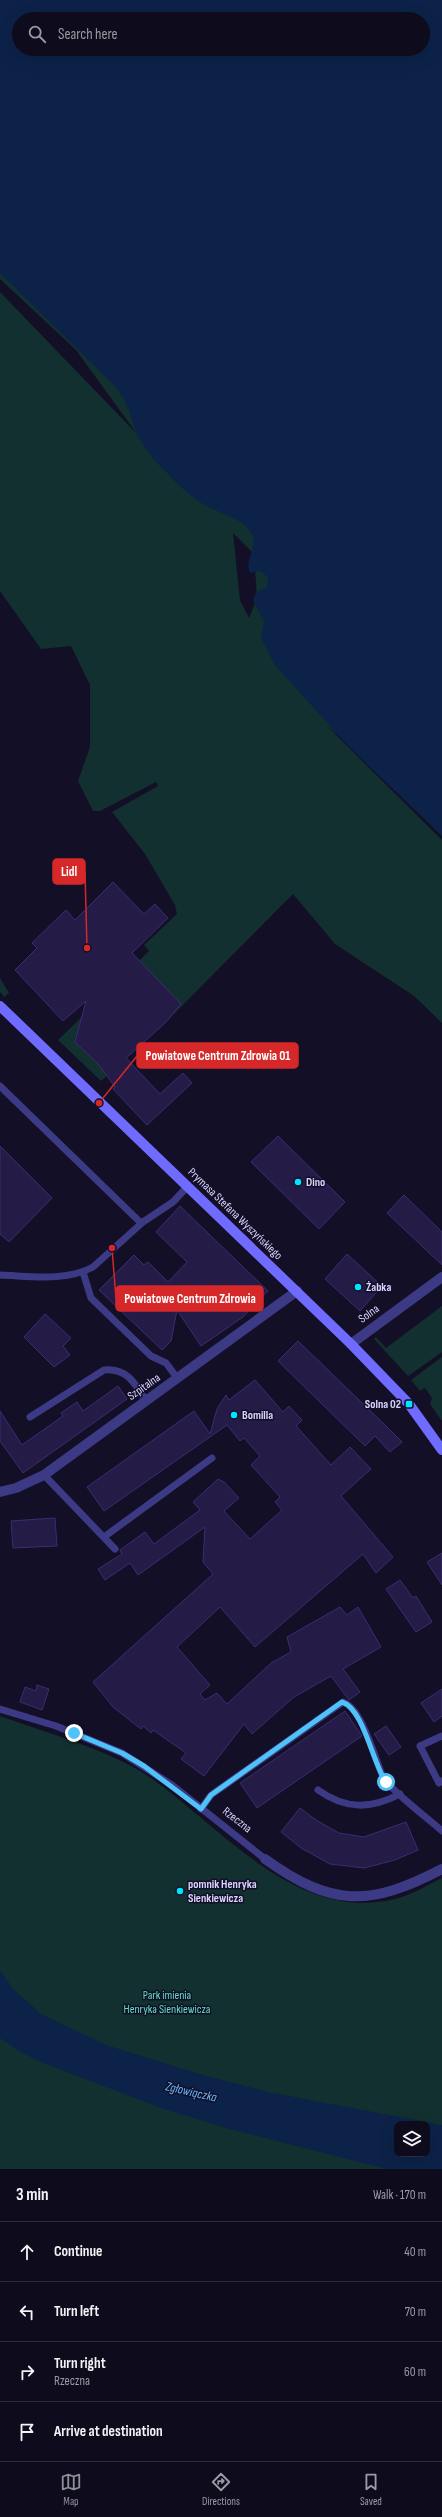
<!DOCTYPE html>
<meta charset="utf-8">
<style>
:root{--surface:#0e0b1c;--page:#171425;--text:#f1f3f6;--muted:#9b9ba3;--line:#2e2b3b;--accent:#8c9099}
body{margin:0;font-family:"Sofia Sans Condensed",sans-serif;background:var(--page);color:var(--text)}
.controls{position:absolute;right:12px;bottom:12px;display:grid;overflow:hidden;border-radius:8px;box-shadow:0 4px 16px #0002}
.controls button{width:36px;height:36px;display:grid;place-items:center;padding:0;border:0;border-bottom:1px solid var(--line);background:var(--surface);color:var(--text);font:20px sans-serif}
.stop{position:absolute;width:12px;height:12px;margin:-9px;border:3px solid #4fc3f7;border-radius:50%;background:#fff}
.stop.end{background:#4fc3f7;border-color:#fff;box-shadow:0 1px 4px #0008}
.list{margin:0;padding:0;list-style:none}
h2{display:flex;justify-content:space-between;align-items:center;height:52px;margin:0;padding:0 16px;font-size:17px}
h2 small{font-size:13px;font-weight:400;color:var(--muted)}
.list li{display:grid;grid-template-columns:26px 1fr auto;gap:12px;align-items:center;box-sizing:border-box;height:60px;padding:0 16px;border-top:1px solid var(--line)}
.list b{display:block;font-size:15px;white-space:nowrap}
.list p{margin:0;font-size:13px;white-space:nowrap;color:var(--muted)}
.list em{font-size:13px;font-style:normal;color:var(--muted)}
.icon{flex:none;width:22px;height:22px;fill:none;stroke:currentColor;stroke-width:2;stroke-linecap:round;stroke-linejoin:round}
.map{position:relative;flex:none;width:442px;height:2169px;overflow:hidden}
.search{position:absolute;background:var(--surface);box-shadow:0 4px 16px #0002;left:12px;right:12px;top:12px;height:44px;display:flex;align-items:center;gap:10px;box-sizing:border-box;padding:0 14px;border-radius:22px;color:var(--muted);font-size:15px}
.sheet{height:292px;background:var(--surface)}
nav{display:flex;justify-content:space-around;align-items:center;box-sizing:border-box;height:56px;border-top:1px solid var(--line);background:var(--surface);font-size:11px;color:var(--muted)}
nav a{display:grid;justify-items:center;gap:2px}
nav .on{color:var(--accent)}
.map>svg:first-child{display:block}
.green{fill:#12302f;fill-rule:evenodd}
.water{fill:#0c2248;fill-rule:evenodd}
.building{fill:#241b47;stroke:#3b2d73}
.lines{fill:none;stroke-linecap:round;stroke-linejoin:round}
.lane{stroke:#3d3a85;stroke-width:7}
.street{stroke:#3d3a85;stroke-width:10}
.secondary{stroke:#6f6bff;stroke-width:10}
.route{stroke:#4fc3f7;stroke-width:5}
.poi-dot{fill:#00e5ff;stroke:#130f26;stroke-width:1.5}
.labels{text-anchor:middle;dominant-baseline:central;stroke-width:3;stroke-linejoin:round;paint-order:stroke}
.poi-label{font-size:12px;font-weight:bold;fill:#d9d4ff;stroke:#130f26;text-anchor:start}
.street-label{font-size:12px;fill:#d9d4ff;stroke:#130f26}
.park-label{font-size:12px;fill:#5fe0c0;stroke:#130f26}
.water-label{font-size:13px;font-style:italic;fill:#62b6ff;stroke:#130f26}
.leader{fill:none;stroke:#d62828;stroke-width:1.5}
.callout-dot{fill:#d62828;stroke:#130f26;stroke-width:1.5}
.callout{fill:#d62828;stroke:#d62828;stroke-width:1.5}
.callout-label{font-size:13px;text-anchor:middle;font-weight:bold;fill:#fff}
</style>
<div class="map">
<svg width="442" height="2169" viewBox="0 0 442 2169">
<rect width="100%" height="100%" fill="#130f26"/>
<!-- green -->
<g class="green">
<path d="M0 0H442L364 758 326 725 442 840V1023L414 996 335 944 293 894 165 1023 101 1081 58 1040 149 951 144 945 177 914 175 905 145 854 112 812 158 786 156 782 100 811H93L78 781 90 747V685L71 646 41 649 0 591V292L137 434 76 350 0 279ZM19 19H423V49H19ZM233 533 254 554 257 598 249 618 240 600Z"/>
<polygon points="0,978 9,993 4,997 0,992"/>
<polygon points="442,1306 442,1352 408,1376 374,1339 376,1337 386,1348"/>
<polygon points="442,1357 442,1421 430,1404 432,1398 425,1388 420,1391 411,1380"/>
<path d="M0 1716C44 1732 110 1750 148 1776 222 1827 295 1923 395 1899 412 1895 427 1885 442 1878V2169H0ZM397 2124H427V2154H397Z"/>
</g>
<!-- water -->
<g class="water">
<path d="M0 0H442V836L348 746 275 665 261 638 264 621 253 601 256 592 267 587 268 577 260 571 250 573C243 559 260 548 251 533 241 516 216 513 200 502 188 494 176 483 166 472 154 460 142 447 136 431 128 410 130 406 116 387L0 273ZM19 19H423V49H19Z"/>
<path d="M0 1970 13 1989 41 2014 106 2045 203 2075 268 2092 442 2125V2169H387L226 2128 161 2108 46 2064 22 2053 0 2038ZM397 2124H427V2154H397Z"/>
</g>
<!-- building -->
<g class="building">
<polygon points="113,882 144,914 155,904 168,918 132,953 181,1004 165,1023 126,1058 160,1094 183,1073 192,1083 147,1125 113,1089 115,1087 99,1065 75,1042 86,1001 63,1021 15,970 37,948 32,943 66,910 75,920"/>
<polygon points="278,1136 345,1202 319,1229 251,1162"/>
<polygon points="0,1146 52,1198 9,1242 0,1234"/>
<polygon points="404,1195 442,1232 442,1265 387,1213"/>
<polygon points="180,1206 268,1291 243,1317 201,1346 177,1310 171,1341 162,1350 99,1290 134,1255 144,1265 148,1262 168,1282 187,1262 156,1232"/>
<polygon points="347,1254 382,1286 360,1311 325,1279"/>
<polygon points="45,1314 71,1338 63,1346 70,1355 54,1367 24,1337"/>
<polygon points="298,1341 388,1428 402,1442 390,1452 375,1436 365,1446 278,1361"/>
<polygon points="255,1380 283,1412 289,1406 302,1420 296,1426 331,1465 350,1447 371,1469 341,1496 393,1557 376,1573 363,1554 255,1647 220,1607 177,1647 210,1685 200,1694 205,1700 217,1693 227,1704 271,1663 291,1652 287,1637 340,1607 347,1615 358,1607 381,1647 343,1669 360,1692 349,1700 331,1676 294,1697 252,1734 244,1724 204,1776 181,1759 186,1753 153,1730 151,1733 143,1726 141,1729 113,1707 93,1682 213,1574 203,1562 205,1527 138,1575 130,1563 105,1580 98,1569 122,1554 120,1550 145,1532 154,1544 200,1510 193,1502 218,1479 224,1482 239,1498 224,1511 250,1539 282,1510 275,1502 280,1497 251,1465 260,1456 244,1438 240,1441 227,1425 104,1511 87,1487 194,1411 210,1434 217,1409 226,1395 229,1400"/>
<polygon points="118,1386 127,1399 23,1473 0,1441 0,1411 22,1445 63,1416 61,1413 77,1402 83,1411"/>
<polygon points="55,1518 57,1546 13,1548 11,1521"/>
<polygon points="442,1553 442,1585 427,1562"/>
<polygon points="400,1580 413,1598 416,1596 432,1622 416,1632 386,1589"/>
<polygon points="37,1685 49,1689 42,1710 20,1702 25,1687 36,1691"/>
<polygon points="442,1689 442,1716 434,1722 421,1703"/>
<polygon points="345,1711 362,1736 257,1808 240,1783"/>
<polygon points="386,1726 401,1747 389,1755 374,1734"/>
<polygon points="300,1808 316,1820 339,1833 364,1837 406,1822 418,1850 395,1860 364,1868 330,1864 301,1848 281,1832"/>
</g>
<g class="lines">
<!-- lane -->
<g class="lane">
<polyline points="0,1086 141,1223"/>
<polyline points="83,1272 91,1298 151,1356 166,1363 178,1379"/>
<path d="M0 1275C30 1276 65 1282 93 1267L143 1222 173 1202 188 1186"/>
<path d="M30 1417 104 1370C127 1368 135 1383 146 1401"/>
<polyline points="44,1475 115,1549"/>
<polyline points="104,1537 212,1458"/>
<polyline points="0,1709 56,1726 122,1753 172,1785 265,1859"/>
<polyline points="442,1736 420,1746 439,1783 442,1781"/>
<path d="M318 1790C346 1810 371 1809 400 1794"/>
<path d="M201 1809 211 1795 343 1702C362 1708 375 1759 383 1777 390 1790 429 1819 442 1831"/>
</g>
<!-- street -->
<g class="street">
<polyline points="351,1344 442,1277"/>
<polyline points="0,1492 16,1488 44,1475 297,1291"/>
<path d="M265 1859C332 1907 369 1907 442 1869"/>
</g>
<!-- secondary -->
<polyline class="secondary" points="0,1006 351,1344 409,1404 442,1450"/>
</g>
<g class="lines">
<!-- route -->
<path class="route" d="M74 1733 122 1753 144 1766 201 1809 211 1795 342 1702C364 1709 373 1765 386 1782"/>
</g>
<!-- markers -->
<g class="poi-dot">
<circle cx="298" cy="1182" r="4"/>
<circle cx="358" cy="1287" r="4"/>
<rect x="405" y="1400" width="8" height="8" rx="2"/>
<circle cx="234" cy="1415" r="4"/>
<circle cx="180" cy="1891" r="4"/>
</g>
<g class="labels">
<!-- poi labels -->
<g class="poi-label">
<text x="306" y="1182">Dino</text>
<text x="366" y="1287">Żabka</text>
<text x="401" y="1404" text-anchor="end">Solna 02</text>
<text x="242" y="1415">Bomilla</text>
<text x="188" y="1884">pomnik Henryka<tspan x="188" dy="14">Sienkiewicza</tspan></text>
</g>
<!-- street labels -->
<g class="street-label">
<text transform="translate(235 1214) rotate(44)">Prymasa Stefana Wyszyńskiego</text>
<text transform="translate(369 1314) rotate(-36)">Solna</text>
<text transform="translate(144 1387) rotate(-35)">Szpitalna</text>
<text transform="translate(237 1820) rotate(38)">Rzeczna</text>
</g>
<!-- park labels -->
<g class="park-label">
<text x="167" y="1995">Park imienia<tspan x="167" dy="14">Henryka Sienkiewicza</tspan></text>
</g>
<!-- water labels -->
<g class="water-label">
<text transform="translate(191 2092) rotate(13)">Zgłowiączka</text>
</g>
</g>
<!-- callouts -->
<path class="leader" d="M87 948L85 872M99 1103L137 1056M112 1248L116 1299"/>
<g class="callout-dot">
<circle cx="87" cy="948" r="4"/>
<circle cx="99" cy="1103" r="4"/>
<circle cx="112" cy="1248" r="4"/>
</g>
<g class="callout">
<rect x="53" y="859" width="32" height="25" rx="4"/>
<rect x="137" y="1043" width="161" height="25" rx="4"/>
<rect x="116" y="1286" width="147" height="25" rx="4"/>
</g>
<g class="callout-label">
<text x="69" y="876">Lidl</text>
<text x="218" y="1060">Powiatowe Centrum Zdrowia 01</text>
<text x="190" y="1303">Powiatowe Centrum Zdrowia</text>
</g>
</svg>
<div class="controls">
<button><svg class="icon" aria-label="layers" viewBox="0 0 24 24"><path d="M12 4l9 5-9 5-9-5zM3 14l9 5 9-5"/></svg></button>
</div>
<div class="stop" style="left:386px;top:1782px"></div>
<div class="stop end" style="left:74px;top:1733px"></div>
<div class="search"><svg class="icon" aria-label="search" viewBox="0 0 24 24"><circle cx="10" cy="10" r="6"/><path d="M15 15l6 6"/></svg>Search here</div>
</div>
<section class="sheet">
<h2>3 min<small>Walk · 170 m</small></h2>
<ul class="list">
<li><svg class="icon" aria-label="ahead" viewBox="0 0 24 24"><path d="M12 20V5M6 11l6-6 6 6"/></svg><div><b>Continue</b></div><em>40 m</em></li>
<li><svg class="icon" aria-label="left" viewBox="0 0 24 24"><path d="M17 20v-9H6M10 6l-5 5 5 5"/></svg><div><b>Turn left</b></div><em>70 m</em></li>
<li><svg class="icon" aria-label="right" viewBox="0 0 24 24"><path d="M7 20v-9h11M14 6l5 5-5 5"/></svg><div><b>Turn right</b><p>Rzeczna</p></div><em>60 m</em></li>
<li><svg class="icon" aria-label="arrive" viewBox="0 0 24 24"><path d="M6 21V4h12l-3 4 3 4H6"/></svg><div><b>Arrive at destination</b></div></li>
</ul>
</section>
<nav>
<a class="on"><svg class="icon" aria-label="map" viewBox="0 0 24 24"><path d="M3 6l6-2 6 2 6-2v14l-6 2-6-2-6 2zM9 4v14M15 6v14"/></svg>Map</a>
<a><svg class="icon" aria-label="directions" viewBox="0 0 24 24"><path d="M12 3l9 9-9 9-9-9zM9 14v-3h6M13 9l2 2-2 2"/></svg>Directions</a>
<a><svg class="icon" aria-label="saved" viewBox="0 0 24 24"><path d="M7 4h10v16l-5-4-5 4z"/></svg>Saved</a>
</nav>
